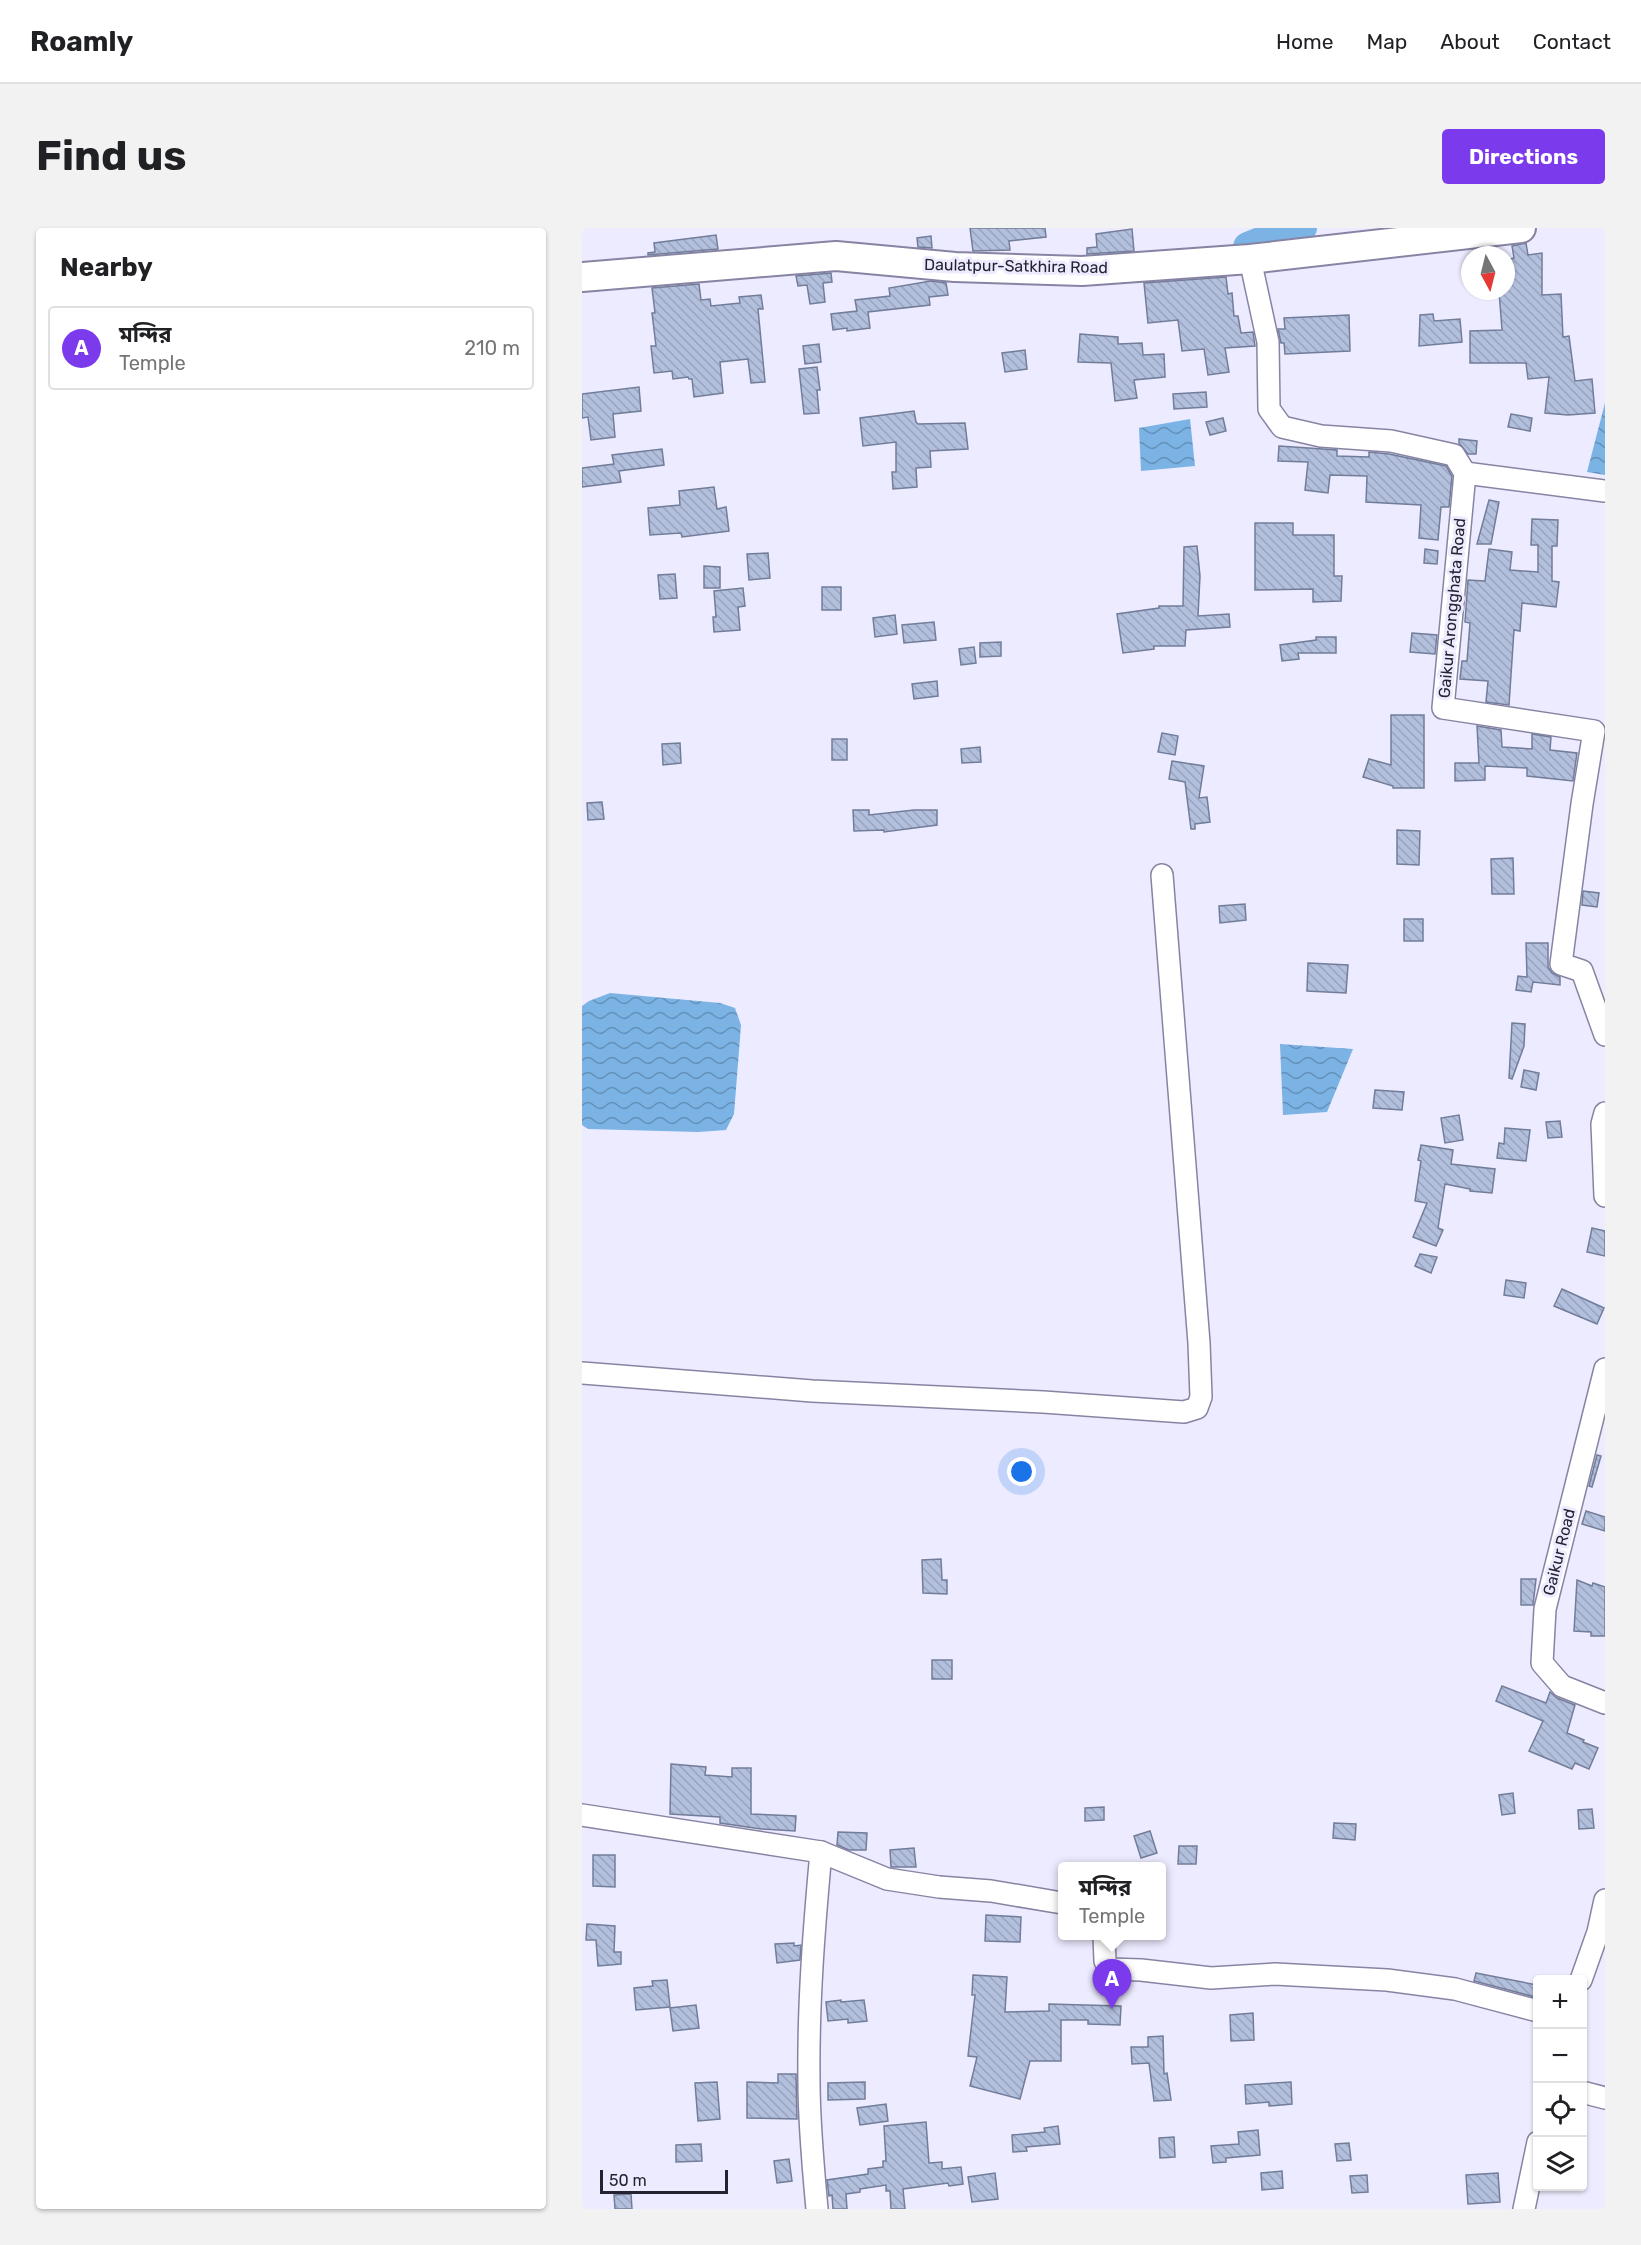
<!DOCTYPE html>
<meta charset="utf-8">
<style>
:root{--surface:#fff;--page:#f2f2f2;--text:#202124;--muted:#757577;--line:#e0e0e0;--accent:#7c3aed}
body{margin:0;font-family:Rubik,"Noto Sans Bengali",sans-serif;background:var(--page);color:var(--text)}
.controls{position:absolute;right:18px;bottom:18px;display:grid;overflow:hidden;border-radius:6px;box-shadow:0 2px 4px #0004}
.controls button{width:54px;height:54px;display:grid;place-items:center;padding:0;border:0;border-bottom:2px solid var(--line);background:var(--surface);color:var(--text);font:30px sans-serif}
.compass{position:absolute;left:879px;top:18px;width:54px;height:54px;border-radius:50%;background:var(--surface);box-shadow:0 2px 4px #0004;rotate:173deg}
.scale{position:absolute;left:18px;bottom:15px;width:128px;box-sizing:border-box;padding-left:6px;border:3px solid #252330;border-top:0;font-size:16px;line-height:21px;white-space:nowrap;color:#252330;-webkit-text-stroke:4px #edebff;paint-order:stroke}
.you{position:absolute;left:440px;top:1244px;width:21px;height:21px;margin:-15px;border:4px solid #fff;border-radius:50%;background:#1a73e8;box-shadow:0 0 0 9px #1a73e833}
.badge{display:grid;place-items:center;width:39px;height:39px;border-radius:50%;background:var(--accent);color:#fff;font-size:20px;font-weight:700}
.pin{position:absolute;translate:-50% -50px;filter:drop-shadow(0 2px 3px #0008)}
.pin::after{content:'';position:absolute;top:32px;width:21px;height:18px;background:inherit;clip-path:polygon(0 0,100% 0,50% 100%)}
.popup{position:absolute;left:476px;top:1634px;width:108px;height:78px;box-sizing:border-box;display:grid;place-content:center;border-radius:6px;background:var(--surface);filter:drop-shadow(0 2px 4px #0005);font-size:20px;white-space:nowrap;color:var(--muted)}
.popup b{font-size:22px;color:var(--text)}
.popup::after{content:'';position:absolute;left:50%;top:100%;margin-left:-12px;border:12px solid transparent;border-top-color:var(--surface)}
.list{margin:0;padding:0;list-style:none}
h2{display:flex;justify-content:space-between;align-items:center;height:78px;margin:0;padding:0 24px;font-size:26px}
h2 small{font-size:20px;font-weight:400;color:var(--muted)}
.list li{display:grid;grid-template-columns:39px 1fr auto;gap:18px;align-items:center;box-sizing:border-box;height:84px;margin:0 12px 12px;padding:0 12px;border:2px solid var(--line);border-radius:6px}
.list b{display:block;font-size:22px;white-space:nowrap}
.list p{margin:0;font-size:20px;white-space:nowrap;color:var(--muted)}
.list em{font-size:20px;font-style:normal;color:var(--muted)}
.icon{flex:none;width:33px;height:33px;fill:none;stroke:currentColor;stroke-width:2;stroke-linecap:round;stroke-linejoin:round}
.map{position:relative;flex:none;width:1023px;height:1981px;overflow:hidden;border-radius:6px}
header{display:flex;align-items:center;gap:36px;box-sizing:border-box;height:84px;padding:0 30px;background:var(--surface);border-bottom:2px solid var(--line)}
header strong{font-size:28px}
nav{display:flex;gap:33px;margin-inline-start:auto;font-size:21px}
.intro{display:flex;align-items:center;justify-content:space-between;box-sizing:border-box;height:144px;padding:0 36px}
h1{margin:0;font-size:42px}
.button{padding:15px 27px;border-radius:6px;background:var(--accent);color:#fff;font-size:21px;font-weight:700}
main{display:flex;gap:36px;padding:0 36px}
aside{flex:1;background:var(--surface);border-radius:6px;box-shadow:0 2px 4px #0004}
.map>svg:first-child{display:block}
.water{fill:url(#water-waves)}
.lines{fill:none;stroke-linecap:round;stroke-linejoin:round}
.river{stroke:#7ab3e4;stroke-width:30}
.building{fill:url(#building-back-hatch);stroke:#717d99;stroke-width:1.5}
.street-casing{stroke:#8784a3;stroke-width:24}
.secondary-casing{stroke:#8784a3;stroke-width:32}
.street{stroke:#fff;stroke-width:21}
.secondary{stroke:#fff;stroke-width:28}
.labels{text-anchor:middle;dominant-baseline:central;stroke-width:6;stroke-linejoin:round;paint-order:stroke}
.street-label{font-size:16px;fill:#252330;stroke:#edebff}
</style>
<header>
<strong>Roamly</strong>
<nav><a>Home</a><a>Map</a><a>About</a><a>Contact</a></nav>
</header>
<div class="intro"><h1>Find us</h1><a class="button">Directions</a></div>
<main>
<aside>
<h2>Nearby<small></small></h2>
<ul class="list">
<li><span class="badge">A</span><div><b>মন্দির</b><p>Temple</p></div><em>210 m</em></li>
</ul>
</aside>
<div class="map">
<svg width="1023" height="1981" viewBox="0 0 1023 1981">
<defs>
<pattern id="water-waves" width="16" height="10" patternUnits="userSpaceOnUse" patternTransform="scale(1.5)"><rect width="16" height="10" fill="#7ab3e4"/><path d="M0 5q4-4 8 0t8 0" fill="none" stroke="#6491b9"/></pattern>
<pattern id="building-back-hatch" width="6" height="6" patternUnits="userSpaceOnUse" patternTransform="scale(1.5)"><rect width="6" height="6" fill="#b2bfdd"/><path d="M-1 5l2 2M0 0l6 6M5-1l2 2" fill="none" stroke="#99a4be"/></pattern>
</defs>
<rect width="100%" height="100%" fill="#edebff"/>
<!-- water -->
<g class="water">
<polygon points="1023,175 1023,247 1005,244"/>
<polygon points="608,191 613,238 559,243 557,200"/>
<polygon points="28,765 138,775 153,780 159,797 152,886 144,902 116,904 6,901 0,897 0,778 7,773"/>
<polygon points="698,816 771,821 745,884 701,887"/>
</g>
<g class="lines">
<!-- river -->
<polyline class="river" points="666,19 705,3 720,0"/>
</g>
<!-- building -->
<g class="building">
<polygon points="388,0 463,0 464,9 427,13 428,22 391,23"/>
<polygon points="550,1 552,23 505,26 505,20 515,19 514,6"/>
<polygon points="134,7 136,21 66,27 66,25 73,24 72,15"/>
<polygon points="349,8 350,20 336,19 335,10"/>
<polygon points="944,15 946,27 960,25 960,67 979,66 981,109 987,108 993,153 1010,151 1013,185 986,187 963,185 967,149 946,151 944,135 888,135 888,103 920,102 917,63 924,63 924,44 929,44 928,31 932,30 930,18"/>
<polygon points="249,45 250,54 241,55 243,74 228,76 225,57 216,58 214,48"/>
<polygon points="644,49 646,66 650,65 652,88 656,88 659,105 671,104 673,118 643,120 647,144 626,147 622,121 600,123 596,92 566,95 562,55"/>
<polygon points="349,53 364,55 366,67 347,69 348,77 286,84 288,100 265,103 265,100 251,102 249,86 275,83 273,72 308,68 307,60"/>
<polygon points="117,56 119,72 128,71 129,78 158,75 157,69 179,67 181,81 176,81 183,154 169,155 166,131 138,134 141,165 112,169 110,151 107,151 106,149 91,151 90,143 72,145 69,118 74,118 70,85 73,85 70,60"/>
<polygon points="851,86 852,93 878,91 880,114 837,118 838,87"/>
<polygon points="767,87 768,123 703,126 702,115 699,115 696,101 703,101 702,90"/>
<polygon points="498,106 536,109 536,116 560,115 561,127 582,126 583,149 552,152 555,170 533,173 529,135 496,134"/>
<polygon points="237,116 239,134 223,136 221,118"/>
<polygon points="443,122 445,141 423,144 420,125"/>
<polygon points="235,139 238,162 235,162 237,185 222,186 217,141"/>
<polygon points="57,159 59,183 31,186 33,209 9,212 6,189 0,190 0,166"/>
<polygon points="624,164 625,179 592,181 591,166"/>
<polygon points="332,183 334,194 336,196 383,195 386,221 348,223 349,239 334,240 335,259 311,261 310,244 314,244 314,214 281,218 278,190"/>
<polygon points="929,186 950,190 948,203 926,199"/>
<polygon points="641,190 644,203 628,207 624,194"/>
<polygon points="877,211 895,213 894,226 886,226 877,215"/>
<polygon points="697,218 755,222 755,228 787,229 787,224 807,226 864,238 870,248 867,279 859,279 856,312 837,310 839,277 784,274 785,248 748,247 746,265 723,262 726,234 696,233"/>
<polygon points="80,221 82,237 37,243 39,254 0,259 0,240 32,236 30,227"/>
<polygon points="132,259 135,281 144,279 147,303 100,309 99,305 68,307 66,280 98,277 97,263"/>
<polygon points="907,272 917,274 909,316 895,316"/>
<polygon points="950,291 976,292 975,318 970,318 970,353 977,354 974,379 940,375 938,403 932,402 927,477 904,474 906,453 878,451 880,433 885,433 888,395 883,394 886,352 903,353 907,321 930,324 928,342 956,344 956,317 949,317"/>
<polygon points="673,295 711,295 711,307 752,307 752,348 760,348 759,373 731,374 731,361 673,362"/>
<polygon points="615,318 618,348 616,388 647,386 648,399 604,402 603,418 572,418 572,421 541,425 535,386 577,380 577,378 601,378 602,319"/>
<polygon points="843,321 856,323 855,336 842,335"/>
<polygon points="186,325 188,350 167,352 165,326"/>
<polygon points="122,338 138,339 138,360 122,360"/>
<polygon points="93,346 95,370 78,371 76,347"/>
<rect x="240" y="359" width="19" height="23"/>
<polygon points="161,360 163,378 156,379 158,402 132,404 131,389 134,389 132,363"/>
<polygon points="313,387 315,406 293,409 291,390"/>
<polygon points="352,394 354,412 322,415 320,397"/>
<polygon points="830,405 855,407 853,426 828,424"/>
<polygon points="734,409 754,409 754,425 716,425 717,431 700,433 698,417 734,412"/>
<polygon points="419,414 419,428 398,429 398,415"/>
<polygon points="392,419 394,435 379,437 377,421"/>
<polygon points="355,453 356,468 332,471 330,456"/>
<polygon points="809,487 842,487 842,560 811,560 811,558 781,549 787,531 809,537"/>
<polygon points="895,498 919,502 920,519 950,521 950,506 969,509 968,522 995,525 991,553 945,548 945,540 903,538 903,552 873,553 873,535 897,535"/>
<polygon points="580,505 596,508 593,527 576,524"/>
<rect x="250" y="511" width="15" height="21"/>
<polygon points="98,515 99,535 81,537 80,516"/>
<polygon points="398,519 399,534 380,535 379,521"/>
<polygon points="590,533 622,538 617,570 625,569 628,594 613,596 613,601 609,601 603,554 587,551"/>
<polygon points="20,574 22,591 6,592 5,575"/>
<polygon points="271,582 287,582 287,587 332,582 355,582 355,597 302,604 302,602 272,603"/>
<polygon points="815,602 838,603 837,637 815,636"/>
<polygon points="931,630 932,666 910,666 909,631"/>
<polygon points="1001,663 1017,665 1015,679 1000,677"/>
<polygon points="663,676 664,692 638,695 637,678"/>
<rect x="822" y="691" width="19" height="22"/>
<polygon points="944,715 966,715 966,739 970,745 978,749 978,757 951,754 949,764 934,762 936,748 945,749"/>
<polygon points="726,735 766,737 764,765 725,763"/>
<polygon points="930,795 943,796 942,818 930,851 927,850"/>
<polygon points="942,842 957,845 954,862 939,859"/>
<polygon points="793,862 822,864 820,882 791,880"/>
<polygon points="877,887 881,912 863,915 859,890"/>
<polygon points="978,893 980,909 966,910 964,894"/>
<polygon points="923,900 948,902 944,933 915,930 917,915 922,916"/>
<polygon points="839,917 871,922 869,936 913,941 910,965 888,963 888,961 863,956 856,1000 861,1002 854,1018 831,1009 845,975 833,973 839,933 836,932"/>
<polygon points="1010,1000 1023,1003 1023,1028 1005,1024"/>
<polygon points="838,1026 855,1029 849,1045 833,1038"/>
<polygon points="924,1052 944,1055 942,1070 922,1067"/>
<polygon points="980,1061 1022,1080 1015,1096 972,1078"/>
<polygon points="1015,1227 1019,1228 1010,1259 1007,1258"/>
<polygon points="1004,1283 1023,1289 1023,1303 1000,1296"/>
<polygon points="359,1331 360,1352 365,1352 365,1366 341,1365 340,1332"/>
<polygon points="939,1351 954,1351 951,1377 939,1377"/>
<polygon points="995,1352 1010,1358 1011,1355 1023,1359 1023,1408 1009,1408 1009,1404 992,1403"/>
<rect x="350" y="1432" width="20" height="19"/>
<polygon points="920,1458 964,1475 968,1464 975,1470 993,1477 985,1505 1002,1512 1001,1514 1016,1520 1007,1541 993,1535 990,1541 947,1523 961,1493 914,1473"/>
<polygon points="89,1536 124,1539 123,1547 150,1549 150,1540 169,1540 169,1586 214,1588 213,1603 179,1601 138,1595 138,1589 88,1586"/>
<polygon points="931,1565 933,1585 920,1587 917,1567"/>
<polygon points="522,1579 522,1592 503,1593 503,1580"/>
<polygon points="1010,1581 1012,1600 997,1601 996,1582"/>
<polygon points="752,1595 774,1596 773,1612 751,1610"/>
<polygon points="568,1603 575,1625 559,1630 552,1608"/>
<polygon points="256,1604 285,1605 284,1622 267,1622 255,1617"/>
<polygon points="597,1618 615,1618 614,1636 596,1636"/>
<polygon points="332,1620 334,1639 309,1639 308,1622"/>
<polygon points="11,1627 33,1627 33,1659 11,1658"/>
<polygon points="404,1687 439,1689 438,1714 403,1713"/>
<polygon points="5,1696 33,1698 32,1724 39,1724 39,1736 16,1738 14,1712 4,1712"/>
<polygon points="212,1715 212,1718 219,1717 218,1732 195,1735 193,1716"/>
<polygon points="894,1745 955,1757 953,1769 892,1753"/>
<polygon points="391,1747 425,1749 423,1784 467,1783 467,1776 539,1778 538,1797 506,1796 506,1792 479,1792 479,1833 448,1833 438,1871 388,1858 395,1829 386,1828 393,1767 390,1767"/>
<polygon points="85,1752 88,1779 54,1782 52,1760 71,1758 70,1753"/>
<polygon points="259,1772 259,1774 282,1772 285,1793 266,1795 266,1791 246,1793 244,1774"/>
<polygon points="114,1777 117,1800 91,1803 88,1780"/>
<polygon points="671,1785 672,1812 649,1813 648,1787"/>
<polygon points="581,1808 582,1846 585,1845 589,1872 572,1873 567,1835 550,1836 549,1819 566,1819 566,1809"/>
<polygon points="196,1846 214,1846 215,1891 165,1890 165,1854 196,1855"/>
<polygon points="135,1854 138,1891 116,1893 113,1855"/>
<polygon points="283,1854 283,1871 246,1872 246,1855"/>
<polygon points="709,1854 710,1876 687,1878 687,1874 664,1876 663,1857"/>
<polygon points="304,1876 306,1893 278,1897 275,1880"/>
<polygon points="344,1894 347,1935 360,1934 360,1941 379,1939 381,1956 367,1958 366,1955 321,1961 323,1981 309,1981 308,1963 304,1963 304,1957 278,1961 278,1964 264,1966 265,1981 251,1981 250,1967 247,1968 245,1952 286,1946 286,1941 301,1939 301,1933 304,1933 302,1898"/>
<polygon points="476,1898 478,1916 444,1919 445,1923 431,1924 430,1907 463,1904 462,1900"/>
<polygon points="676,1902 678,1927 644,1930 644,1934 631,1935 629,1918 657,1916 656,1904"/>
<polygon points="592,1909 593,1929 578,1930 577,1910"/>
<polygon points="767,1915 769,1932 755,1933 753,1916"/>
<polygon points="119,1916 120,1933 94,1934 94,1917"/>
<polygon points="207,1931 210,1953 195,1955 192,1933"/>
<polygon points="700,1943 701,1960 680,1962 679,1945"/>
<polygon points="413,1945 416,1971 390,1974 386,1949"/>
<polygon points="916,1945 918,1974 886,1976 884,1947"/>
<polygon points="785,1947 786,1964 770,1965 768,1948"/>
<polygon points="49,1966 50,1981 33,1981 32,1967"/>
</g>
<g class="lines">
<!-- street casing -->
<g class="street-casing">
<g id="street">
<polyline points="668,31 686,114 687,181 700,199 739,208 809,213 872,227 883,245 861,480 1012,503 1000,576 979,736 1000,743 1023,807"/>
<polyline points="883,245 1023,263"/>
<polyline points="1023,885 1020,896 1023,968"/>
<polyline points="1023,1141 963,1381 960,1435 980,1458 1023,1475"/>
<polyline points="0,1145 230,1163 461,1174 602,1184 615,1180 619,1169 617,1115 580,647"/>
<path d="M0 1587 239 1624C232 1700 226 1776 227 1853 227 1896 231 1938 235 1981"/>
<polyline points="239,1624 305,1651 357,1659 409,1663 480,1675"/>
<polyline points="522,1708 523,1733 527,1741 559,1742 629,1750 693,1746 805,1752 873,1761 956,1783"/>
<polyline points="999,1752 1016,1704 1023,1672"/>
<polyline points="1000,1864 1023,1870"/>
<polyline points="942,1981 956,1914"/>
</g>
</g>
<!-- secondary casing -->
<g class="secondary-casing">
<polyline id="secondary" points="0,49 254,28 373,39 500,43 668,31 939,0"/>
</g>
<!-- street -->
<use href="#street" class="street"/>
<!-- secondary -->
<use href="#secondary" class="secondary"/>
</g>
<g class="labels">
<!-- street labels -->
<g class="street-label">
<text transform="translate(434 38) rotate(1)">Daulatpur-Satkhira Road</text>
<text transform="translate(870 380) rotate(-85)">Gaikur Arongghata Road</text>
<text transform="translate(977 1324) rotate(-76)">Gaikur Road</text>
</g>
</g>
</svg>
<div class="controls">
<button>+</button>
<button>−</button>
<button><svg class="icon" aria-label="locate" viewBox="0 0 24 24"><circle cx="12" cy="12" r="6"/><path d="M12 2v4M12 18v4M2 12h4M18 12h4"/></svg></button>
<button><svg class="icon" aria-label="layers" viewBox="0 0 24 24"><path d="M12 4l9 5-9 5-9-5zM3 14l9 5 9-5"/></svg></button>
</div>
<svg class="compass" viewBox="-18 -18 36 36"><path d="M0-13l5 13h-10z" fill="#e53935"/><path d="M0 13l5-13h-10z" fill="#757577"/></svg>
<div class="scale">50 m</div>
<div class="you"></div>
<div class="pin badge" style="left:530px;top:1781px">A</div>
<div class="popup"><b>মন্দির</b>Temple</div>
</div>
</main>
